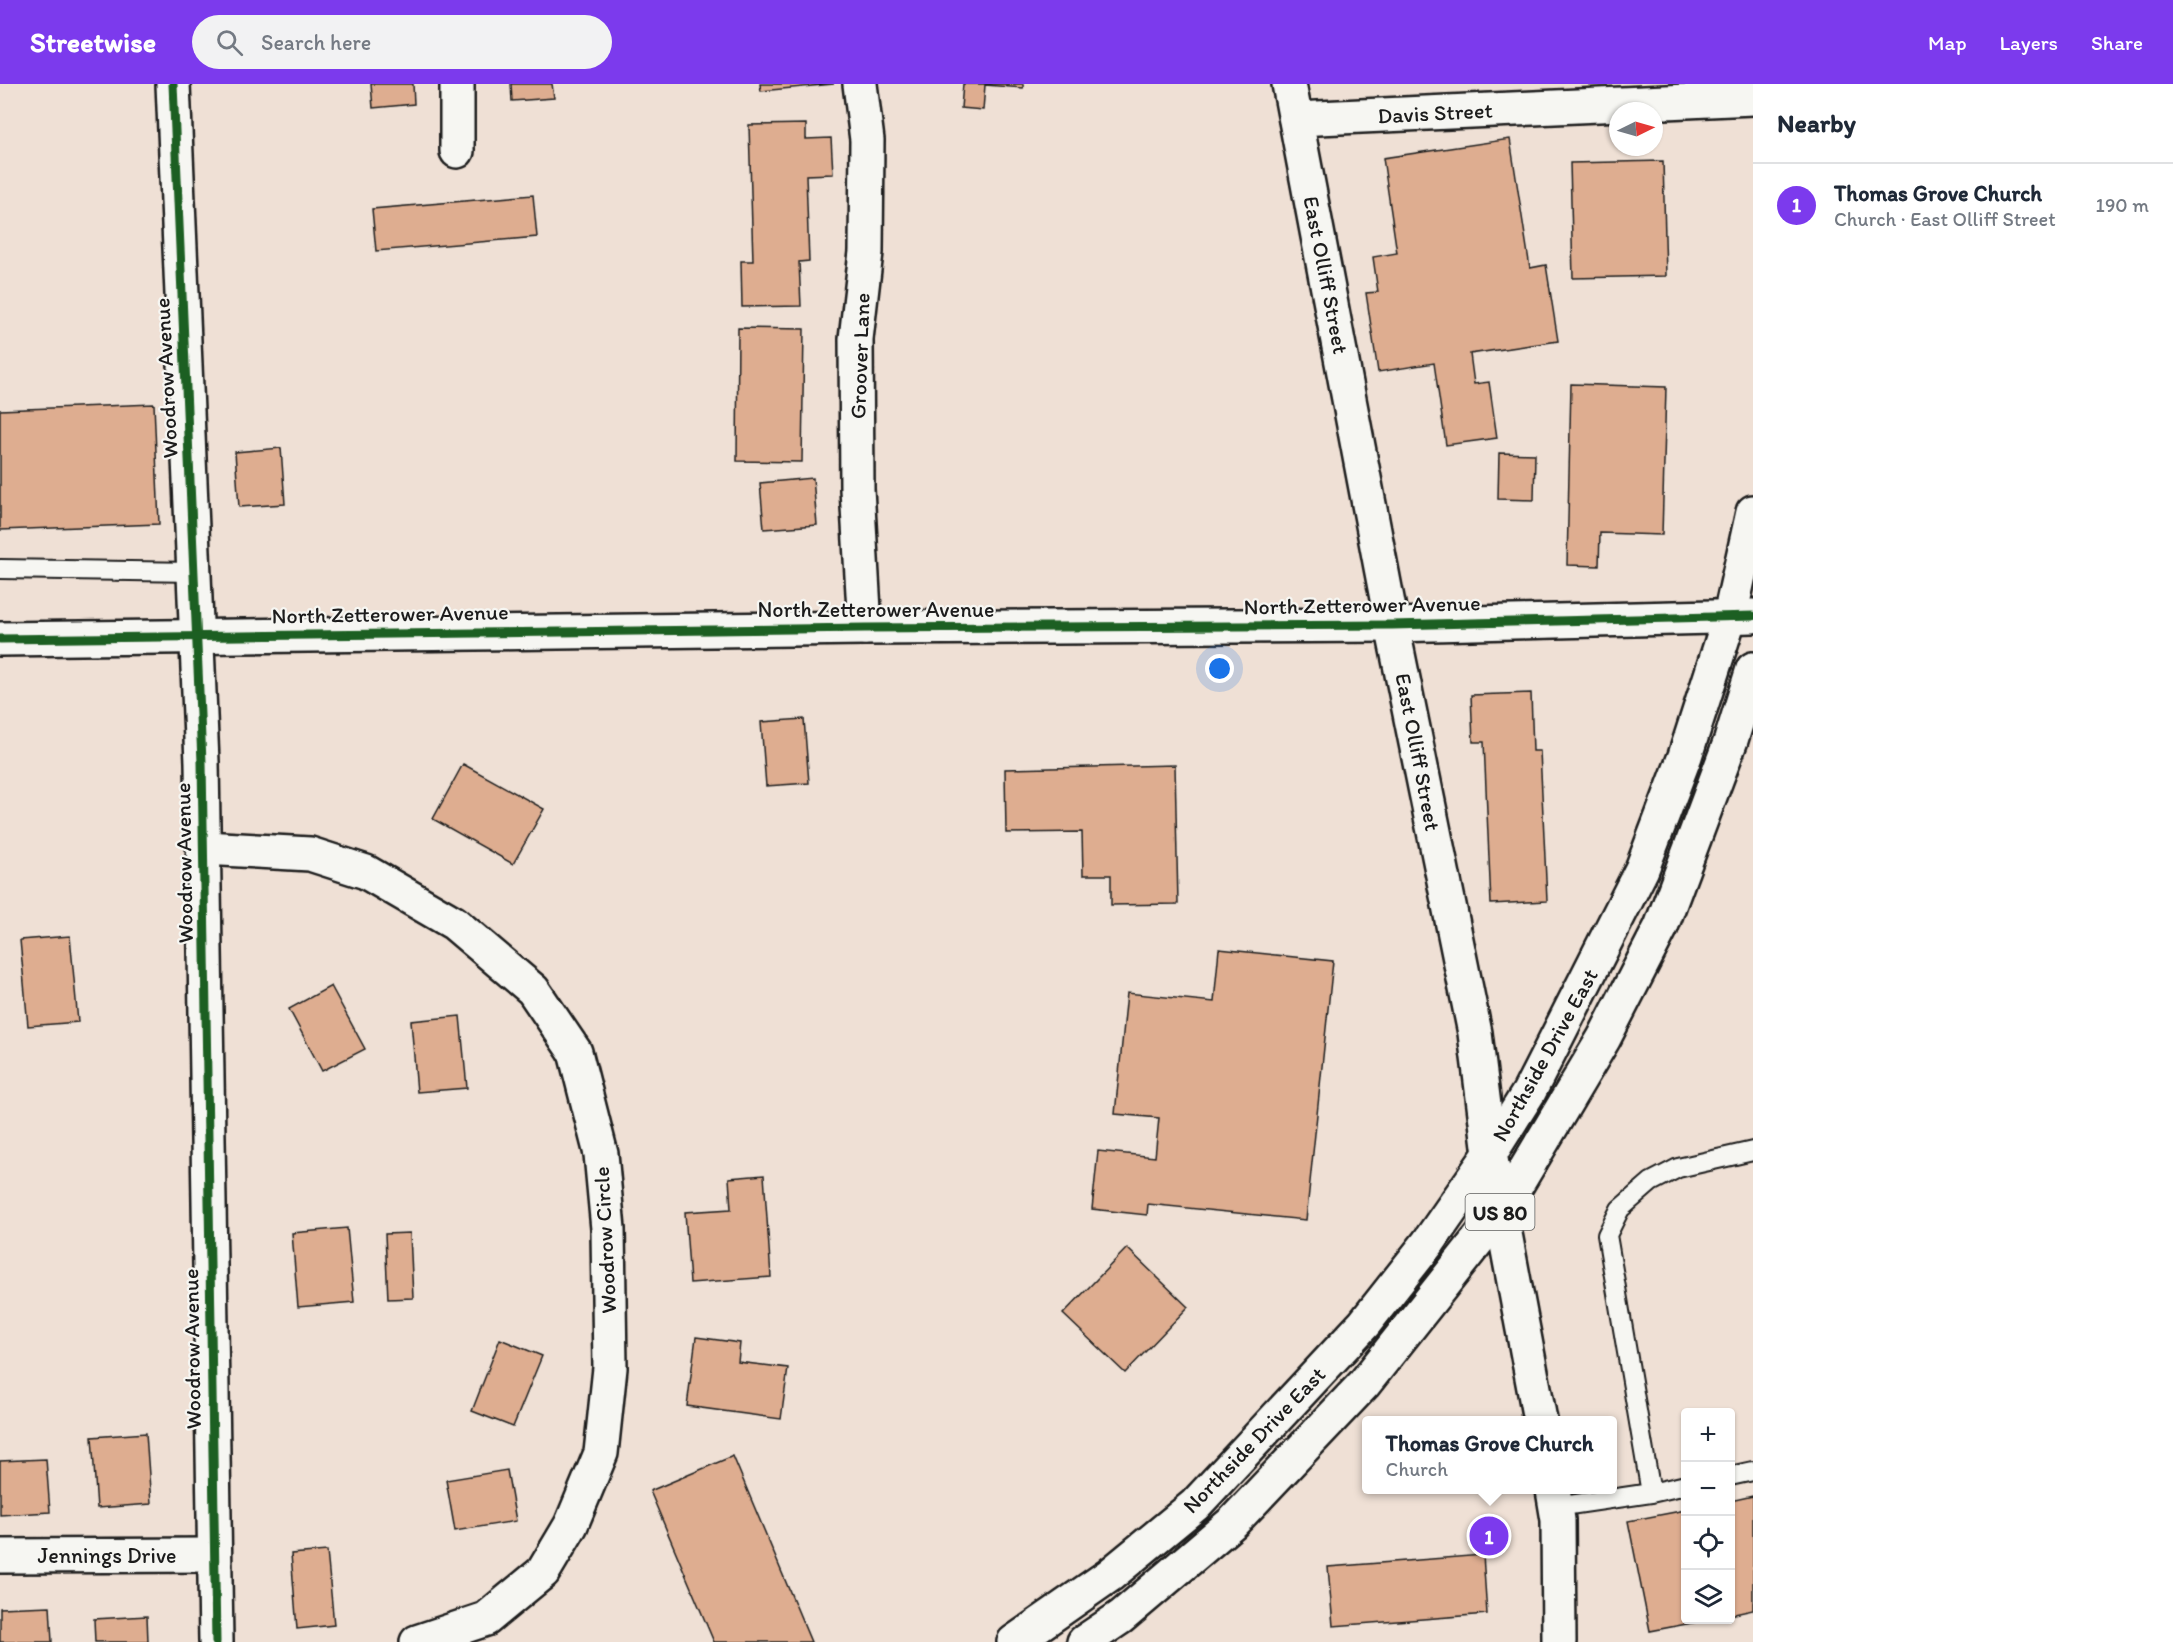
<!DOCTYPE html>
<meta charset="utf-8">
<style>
:root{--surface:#fff;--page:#f2f2f3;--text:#1f2937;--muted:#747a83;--line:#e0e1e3;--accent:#7c3aed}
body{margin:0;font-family:Itim,sans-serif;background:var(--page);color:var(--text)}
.controls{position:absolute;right:18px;bottom:18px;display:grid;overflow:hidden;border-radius:6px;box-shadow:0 2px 4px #0004}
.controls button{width:54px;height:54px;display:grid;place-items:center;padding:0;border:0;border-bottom:2px solid var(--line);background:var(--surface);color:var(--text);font:30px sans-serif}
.compass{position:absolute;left:1609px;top:18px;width:54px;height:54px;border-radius:50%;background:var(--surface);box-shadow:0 2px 4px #0004;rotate:85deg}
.you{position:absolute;left:1220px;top:585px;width:21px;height:21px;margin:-15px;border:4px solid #fff;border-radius:50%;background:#1a73e8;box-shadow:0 0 0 9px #1a73e833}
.badge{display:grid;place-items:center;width:39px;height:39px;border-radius:50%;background:var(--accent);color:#fff;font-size:20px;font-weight:700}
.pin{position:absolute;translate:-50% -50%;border:3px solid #fff;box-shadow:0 2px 6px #0006}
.popup{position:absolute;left:1362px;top:1332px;width:255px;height:78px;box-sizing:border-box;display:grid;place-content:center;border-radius:6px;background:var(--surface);filter:drop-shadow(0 2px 4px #0005);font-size:20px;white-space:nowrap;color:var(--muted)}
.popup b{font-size:22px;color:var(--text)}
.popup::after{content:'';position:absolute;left:50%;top:100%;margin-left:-12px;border:12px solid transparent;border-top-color:var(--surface)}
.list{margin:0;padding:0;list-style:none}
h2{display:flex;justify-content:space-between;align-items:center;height:78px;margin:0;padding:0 24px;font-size:26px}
h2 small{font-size:20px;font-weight:400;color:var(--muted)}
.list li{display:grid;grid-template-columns:39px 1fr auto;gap:18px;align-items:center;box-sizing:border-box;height:84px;padding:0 24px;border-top:2px solid var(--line)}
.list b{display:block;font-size:22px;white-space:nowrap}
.list p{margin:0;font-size:20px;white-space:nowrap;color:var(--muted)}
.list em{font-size:20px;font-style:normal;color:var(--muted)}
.icon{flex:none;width:33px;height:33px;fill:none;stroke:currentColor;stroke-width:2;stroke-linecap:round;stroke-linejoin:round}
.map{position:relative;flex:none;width:1753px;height:1558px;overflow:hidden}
header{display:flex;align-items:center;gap:36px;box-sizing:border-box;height:84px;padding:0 30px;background:var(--accent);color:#fff}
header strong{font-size:28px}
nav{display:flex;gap:33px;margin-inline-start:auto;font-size:21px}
.search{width:420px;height:54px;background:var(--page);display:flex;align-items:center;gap:15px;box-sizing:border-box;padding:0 21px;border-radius:33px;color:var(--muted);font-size:22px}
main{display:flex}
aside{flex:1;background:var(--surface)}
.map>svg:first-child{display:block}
.building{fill:#dead90;stroke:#1c1c1c;stroke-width:1.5}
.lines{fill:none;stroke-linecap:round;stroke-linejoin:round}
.lane-casing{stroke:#1c1c1c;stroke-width:22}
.street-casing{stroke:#1c1c1c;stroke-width:38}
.secondary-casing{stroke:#1c1c1c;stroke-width:38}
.primary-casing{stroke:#1c1c1c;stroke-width:38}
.lane{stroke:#f6f6f2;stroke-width:18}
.street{stroke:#f6f6f2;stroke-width:33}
.secondary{stroke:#f6f6f2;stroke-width:33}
.primary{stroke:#f6f6f2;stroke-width:33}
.cycleway-casing{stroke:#f6f6f2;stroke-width:13}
.cycleway{stroke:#1b5e20;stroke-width:9}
.labels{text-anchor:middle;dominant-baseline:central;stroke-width:4.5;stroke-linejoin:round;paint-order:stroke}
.shield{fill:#f6f6f2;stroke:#5d5d5c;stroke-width:1.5}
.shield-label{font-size:21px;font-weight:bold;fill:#1c1c1c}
.street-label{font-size:22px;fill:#1c1c1c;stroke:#f6f6f2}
</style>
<header>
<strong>Streetwise</strong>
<div class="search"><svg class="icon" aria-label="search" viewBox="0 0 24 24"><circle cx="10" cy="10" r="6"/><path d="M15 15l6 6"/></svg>Search here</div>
<nav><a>Map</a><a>Layers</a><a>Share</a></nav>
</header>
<main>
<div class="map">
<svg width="1753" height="1558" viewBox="0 0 1753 1558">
<rect width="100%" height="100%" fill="#efe0d5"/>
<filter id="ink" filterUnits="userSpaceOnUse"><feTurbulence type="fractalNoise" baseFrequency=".0167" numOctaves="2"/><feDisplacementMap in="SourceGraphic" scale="12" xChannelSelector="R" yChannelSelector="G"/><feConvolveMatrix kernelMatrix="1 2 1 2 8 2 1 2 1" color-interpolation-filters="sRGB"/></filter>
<g filter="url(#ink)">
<!-- building -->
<g class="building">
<polygon points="371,0 413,0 414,20 373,24"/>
<polygon points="511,0 552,0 554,14 512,17"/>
<polygon points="760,0 834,0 761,7"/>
<polygon points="963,0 1023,0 1023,4 985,1 983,26 961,24"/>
<polygon points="806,40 806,55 831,54 833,90 806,91 809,177 799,178 801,222 742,223 741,177 753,177 749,41"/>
<polygon points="1510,55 1530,184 1546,181 1558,257 1470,270 1474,300 1489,298 1497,354 1446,361 1434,279 1378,288 1366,209 1378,208 1373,173 1397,169 1383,74"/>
<polygon points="1663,77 1666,192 1573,194 1570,79"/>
<polygon points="533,111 537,153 376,167 372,125"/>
<polygon points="738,244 804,245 802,378 737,377"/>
<polygon points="1571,300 1666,303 1662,451 1600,449 1599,482 1567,481"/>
<polygon points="154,320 159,440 0,446 0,326"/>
<polygon points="281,364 285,420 239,423 235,368"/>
<polygon points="1499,369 1535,370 1534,416 1498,415"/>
<polygon points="813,394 817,441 764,445 760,399"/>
<polygon points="1531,609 1533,667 1540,667 1547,817 1491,820 1484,658 1473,658 1471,611"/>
<polygon points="804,635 809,699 766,702 761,638"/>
<polygon points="463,680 544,725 513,780 433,735"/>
<polygon points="1175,681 1178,820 1111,821 1111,791 1083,791 1082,748 1006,749 1005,685"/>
<polygon points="70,852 78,938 28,942 20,856"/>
<polygon points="1219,865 1333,877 1306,1136 1148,1120 1147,1131 1092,1125 1098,1067 1155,1073 1159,1034 1115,1030 1127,909 1214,918"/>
<polygon points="331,902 365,965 322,987 289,925"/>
<polygon points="460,932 467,1004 417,1008 411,937"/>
<polygon points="764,1091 771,1193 690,1199 685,1128 731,1125 729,1094"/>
<polygon points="347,1144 354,1218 298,1223 292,1149"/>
<polygon points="410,1149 413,1214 388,1215 385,1150"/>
<polygon points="1127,1164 1188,1223 1125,1289 1063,1230"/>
<polygon points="696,1253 740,1259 738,1278 788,1284 781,1335 687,1322"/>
<polygon points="500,1255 542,1272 513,1343 472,1327"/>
<polygon points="146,1349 151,1420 97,1424 92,1353"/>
<polygon points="733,1372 811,1558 714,1558 650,1407"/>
<polygon points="46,1375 50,1428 0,1431 0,1377"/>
<polygon points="507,1386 516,1437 455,1447 446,1396"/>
<polygon points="1753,1412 1753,1526 1730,1531 1730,1417"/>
<polygon points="1686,1426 1686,1536 1707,1536 1650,1547 1628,1437"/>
<polygon points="327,1467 334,1541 297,1545 291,1470"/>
<polygon points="1483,1471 1487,1530 1333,1542 1328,1483"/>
<polygon points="50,1522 52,1558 0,1558 0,1524"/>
<polygon points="147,1532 148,1558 95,1558 94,1535"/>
</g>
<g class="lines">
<!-- lane casing -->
<g class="lane-casing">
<g id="lane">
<polyline points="0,485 195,488"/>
<polyline points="1730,1392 1753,1387"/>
<polyline points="1651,1409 1686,1401"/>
<polyline points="1556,1423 1651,1409 1607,1151 1620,1125 1651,1098 1678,1084 1753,1067"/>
</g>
</g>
<!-- street casing -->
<g class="street-casing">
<g id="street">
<polyline points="173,0 202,678 216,1558"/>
<polyline points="860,0 867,56 866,168 856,255 857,405 865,544"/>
<polyline points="1289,0 1392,541 1475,949 1490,1070 1540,1336"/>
<polyline points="1296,35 1753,14"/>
<polyline points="457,67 457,0"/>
<polyline points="204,764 310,770 366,788 454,839 533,906 575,968 601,1070 608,1145 610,1284 601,1369 571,1441 543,1488 486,1535 417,1558"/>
<polyline points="1553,1406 1558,1436 1559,1558"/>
<polyline points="0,1472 214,1471"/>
</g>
</g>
<!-- secondary casing -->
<g class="secondary-casing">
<polyline id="secondary" points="0,555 865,544 1392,541 1753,532"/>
</g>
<!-- primary casing -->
<g class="primary-casing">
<g id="primary">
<polyline points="1014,1558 1110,1491 1195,1421 1364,1240 1428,1159 1490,1070 1529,1008 1642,785 1685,672 1730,532 1753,428"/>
<polyline points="1084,1558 1121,1533 1233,1438 1364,1300 1501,1127 1604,954 1661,843 1731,656 1753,585"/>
</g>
</g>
<!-- lane -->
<use href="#lane" class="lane"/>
<!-- street -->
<use href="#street" class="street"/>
<!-- secondary -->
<use href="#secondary" class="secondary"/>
<!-- primary -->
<use href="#primary" class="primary"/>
<!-- cycleway casing -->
<g class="cycleway-casing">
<g id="cycleway">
<polyline points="173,0 202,678 216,1558"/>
<polyline points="0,555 865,544 1392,541 1753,532"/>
</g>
</g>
<!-- cycleway -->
<use href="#cycleway" class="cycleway"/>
</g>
</g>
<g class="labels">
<!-- shield labels -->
<rect class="shield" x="1465.5" y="1110" width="69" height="36" rx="4.5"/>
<g class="shield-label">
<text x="1500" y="1128">US 80</text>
</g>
<!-- street labels -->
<g class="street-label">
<text transform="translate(1435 29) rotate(-3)">Davis Street</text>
<text transform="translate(1326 191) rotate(79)">East Olliff Street</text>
<text transform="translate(860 272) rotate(-88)">Groover Lane</text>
<text transform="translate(166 294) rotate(-93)">Woodrow Avenue</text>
<text transform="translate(1362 521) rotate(-1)">North Zetterower Avenue</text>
<text x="876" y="525">North Zetterower Avenue</text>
<text transform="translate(390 530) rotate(-1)">North Zetterower Avenue</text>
<text transform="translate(1418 668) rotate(79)">East Olliff Street</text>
<text transform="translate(184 779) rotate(-91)">Woodrow Avenue</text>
<text transform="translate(1545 971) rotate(-61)">Northside Drive East</text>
<text transform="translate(605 1156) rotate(-93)">Woodrow Circle</text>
<text transform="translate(192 1265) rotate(-91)">Woodrow Avenue</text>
<text transform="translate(1254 1356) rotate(-46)">Northside Drive East</text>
<text x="107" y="1471">Jennings Drive</text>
</g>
</g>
</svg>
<div class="controls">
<button>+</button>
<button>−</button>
<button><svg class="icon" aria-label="locate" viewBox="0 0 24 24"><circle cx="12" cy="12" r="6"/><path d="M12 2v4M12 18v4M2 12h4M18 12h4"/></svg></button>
<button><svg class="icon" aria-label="layers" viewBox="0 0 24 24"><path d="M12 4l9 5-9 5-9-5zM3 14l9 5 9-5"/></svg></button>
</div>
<svg class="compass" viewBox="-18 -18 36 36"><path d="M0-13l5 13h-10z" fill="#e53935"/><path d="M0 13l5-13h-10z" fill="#747a83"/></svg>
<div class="you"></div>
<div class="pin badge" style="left:1489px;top:1452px">1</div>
<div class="popup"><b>Thomas Grove Church</b>Church</div>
</div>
<aside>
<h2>Nearby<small></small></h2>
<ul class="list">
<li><span class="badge">1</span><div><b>Thomas Grove Church</b><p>Church · East Olliff Street</p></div><em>190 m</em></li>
</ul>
</aside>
</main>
